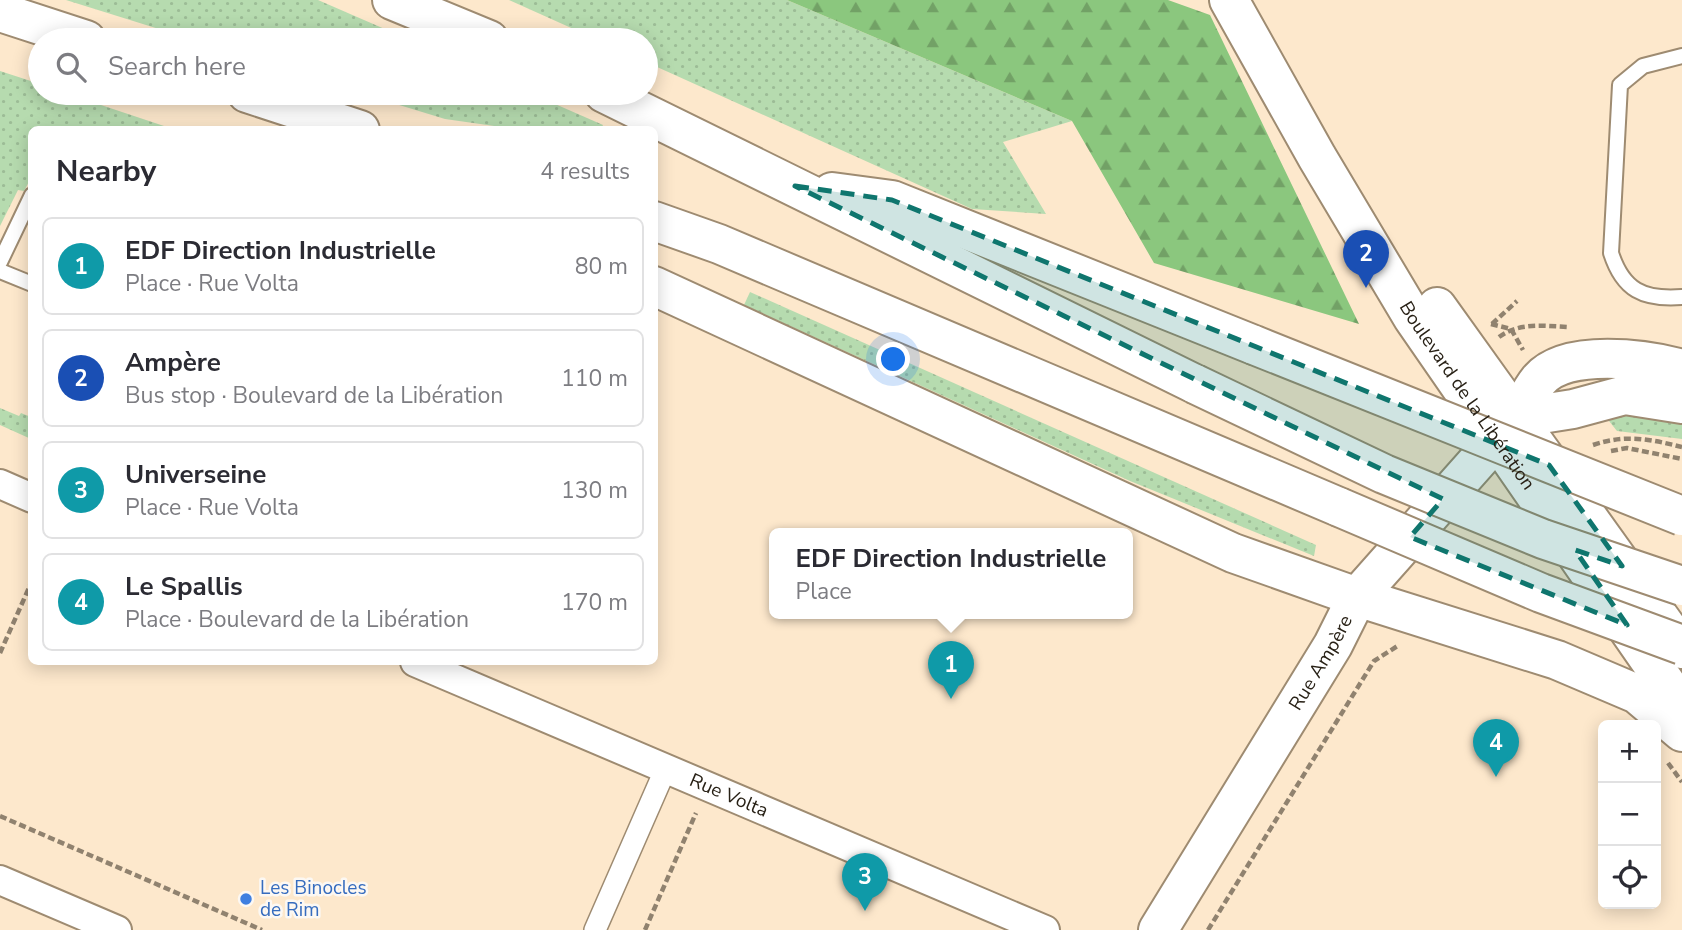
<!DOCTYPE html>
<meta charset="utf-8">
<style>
:root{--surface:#fff;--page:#f7f7f7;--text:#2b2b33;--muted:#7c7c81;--line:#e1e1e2;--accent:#ea580c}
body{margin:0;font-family:"Nunito Sans",sans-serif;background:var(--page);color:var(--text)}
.controls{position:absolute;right:21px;bottom:21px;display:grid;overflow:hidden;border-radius:10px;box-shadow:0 4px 18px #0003}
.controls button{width:63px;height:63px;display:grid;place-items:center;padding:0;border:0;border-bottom:2px solid var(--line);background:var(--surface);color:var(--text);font:35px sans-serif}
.you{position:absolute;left:894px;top:360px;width:24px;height:24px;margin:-18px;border:5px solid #fff;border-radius:50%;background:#1a73e8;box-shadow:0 0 0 10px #1a73e833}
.badge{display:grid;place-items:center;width:46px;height:46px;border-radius:50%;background:var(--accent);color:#fff;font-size:23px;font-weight:700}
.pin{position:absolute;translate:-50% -58px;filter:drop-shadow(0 2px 4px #0008)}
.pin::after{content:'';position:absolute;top:37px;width:24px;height:21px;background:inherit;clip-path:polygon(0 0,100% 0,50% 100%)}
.popup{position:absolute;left:769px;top:528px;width:364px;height:91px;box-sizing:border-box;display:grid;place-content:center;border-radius:10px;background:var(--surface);filter:drop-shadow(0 2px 5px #0005);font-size:23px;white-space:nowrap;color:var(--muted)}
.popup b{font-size:26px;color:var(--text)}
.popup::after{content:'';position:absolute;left:50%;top:100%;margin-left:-14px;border:14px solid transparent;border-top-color:var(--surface)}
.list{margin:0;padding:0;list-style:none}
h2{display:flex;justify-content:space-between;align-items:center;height:91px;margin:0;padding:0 28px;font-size:30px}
h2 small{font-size:23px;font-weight:400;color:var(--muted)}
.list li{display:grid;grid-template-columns:46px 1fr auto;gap:21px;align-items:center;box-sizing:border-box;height:98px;margin:0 14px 14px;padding:0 14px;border:2px solid var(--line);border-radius:10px}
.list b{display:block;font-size:26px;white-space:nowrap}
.list p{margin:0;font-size:23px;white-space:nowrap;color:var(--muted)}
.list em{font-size:23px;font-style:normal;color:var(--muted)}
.icon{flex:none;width:38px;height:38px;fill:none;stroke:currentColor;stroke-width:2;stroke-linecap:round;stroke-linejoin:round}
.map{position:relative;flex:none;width:1682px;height:930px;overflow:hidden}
.search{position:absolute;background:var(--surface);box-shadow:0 4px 18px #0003;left:28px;top:28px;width:630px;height:77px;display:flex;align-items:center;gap:18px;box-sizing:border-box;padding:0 24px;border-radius:38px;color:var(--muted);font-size:26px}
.panel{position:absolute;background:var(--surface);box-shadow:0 4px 18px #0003;left:28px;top:126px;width:630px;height:539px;border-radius:10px}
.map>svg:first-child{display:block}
.grass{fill:url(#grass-dots)}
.forest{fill:url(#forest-firs)}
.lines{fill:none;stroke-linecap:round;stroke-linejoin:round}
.service-casing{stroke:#9e8b71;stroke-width:18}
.pedestrian-casing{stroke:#9e8b71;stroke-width:24}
.minor-casing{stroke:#9e8b71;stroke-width:32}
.secondary-casing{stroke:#9e8b71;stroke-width:42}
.primary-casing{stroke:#9e8b71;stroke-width:42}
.motorway-casing{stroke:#9e8b71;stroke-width:42}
.path{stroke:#90826f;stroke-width:4.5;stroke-dasharray:7 3.5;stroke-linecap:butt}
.service{stroke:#fff;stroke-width:14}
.pedestrian{stroke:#fff;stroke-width:21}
.minor{stroke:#fff;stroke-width:28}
.secondary{stroke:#fff;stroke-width:38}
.primary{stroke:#fff;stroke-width:38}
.motorway{stroke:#fff;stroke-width:38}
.motorway-bridge-casing{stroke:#9e8b71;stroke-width:42;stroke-linecap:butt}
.motorway-bridge{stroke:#fff;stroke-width:38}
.marked{fill:#0f766e;fill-opacity:0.2;stroke:#0f766e;stroke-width:5;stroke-dasharray:14 9;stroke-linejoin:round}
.shop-dot{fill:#3f7fe0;stroke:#fcf8f3;stroke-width:2.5}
.labels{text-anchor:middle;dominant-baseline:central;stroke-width:5;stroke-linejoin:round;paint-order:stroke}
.street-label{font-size:19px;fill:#282116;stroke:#fcf8f3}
.shop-label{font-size:19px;fill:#366cbe;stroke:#fcf8f3;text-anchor:start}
</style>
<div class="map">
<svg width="1682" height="930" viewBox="0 0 1682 930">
<defs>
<pattern id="grass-dots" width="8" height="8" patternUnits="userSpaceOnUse" patternTransform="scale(1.75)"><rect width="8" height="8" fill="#b6dbaf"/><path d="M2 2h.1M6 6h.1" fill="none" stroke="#9cbc96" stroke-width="1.8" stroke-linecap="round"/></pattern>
<pattern id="forest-firs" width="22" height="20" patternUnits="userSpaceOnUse" patternTransform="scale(1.75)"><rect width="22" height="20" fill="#8bc77e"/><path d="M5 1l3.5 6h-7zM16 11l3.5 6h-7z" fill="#72a166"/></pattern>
</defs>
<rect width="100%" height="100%" fill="#fde8cc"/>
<!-- grass -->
<g class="grass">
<polygon points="66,0 318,0 410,40 194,40"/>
<polygon points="509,0 787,0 1072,121 1003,142 1046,214 972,209 646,62 646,40 598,40"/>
<polygon points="0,71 40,84 40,93 65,93 173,129 32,130 31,178 24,191 18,190 0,226"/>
<polygon points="360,93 530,93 603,125 601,129 522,130 445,119"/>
<polygon points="750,292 1316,545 1314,556 1130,481 744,305"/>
<polygon points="0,408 19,416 21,413 31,417 31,439 0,425"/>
<polygon points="1642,410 1682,419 1682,439 1617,431 1605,416"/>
</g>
<!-- forest -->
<polygon class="forest" points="787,0 1168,0 1210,15 1359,324 1154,263 1072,121"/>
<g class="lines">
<!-- service casing -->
<g class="service-casing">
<g id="service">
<path d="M1682 56 1643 66 1620 85 1611 253C1623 290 1643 300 1682 297"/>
<polyline points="0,262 32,195"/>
<polyline points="0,271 32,284"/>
</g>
</g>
<!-- pedestrian casing -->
<g class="pedestrian-casing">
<polyline id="pedestrian" points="595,930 666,768"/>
</g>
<!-- minor casing -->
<g class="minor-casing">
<g id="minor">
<polyline points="0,484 32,498"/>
<path id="s1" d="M415 662 1045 930"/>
<polyline points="0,880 117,930"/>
</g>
</g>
<!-- secondary casing -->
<g class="secondary-casing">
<g id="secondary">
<polyline points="1357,597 1557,660 1637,694 1682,732"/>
<path id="s2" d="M1158 930 1333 645 1357 597 1515 419"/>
</g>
</g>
<!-- primary casing -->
<g class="primary-casing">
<g id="primary">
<path id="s3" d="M1229 0 1317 157 1413 318 1682 707"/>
<polyline points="1437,307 1682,649"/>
<path d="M1516 418C1524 405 1530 391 1539 380 1566 348 1647 359 1682 369"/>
<polyline points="1516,418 1573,409 1625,395 1682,404"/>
</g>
</g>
<!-- motorway casing -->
<g class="motorway-casing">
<g id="motorway">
<polyline points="392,0 489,40"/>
<polyline points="0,12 86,40"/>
<polyline points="247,93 360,130"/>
<polyline points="604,93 1195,384"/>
<polyline points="832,192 892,200 1254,345"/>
<polyline points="654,221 719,244 1339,507"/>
<polyline points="654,286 1233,553 1357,597"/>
</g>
</g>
<!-- path -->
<g class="path">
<polyline points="1491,324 1511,329 1523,350"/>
<polyline points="1492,324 1517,301"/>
<path d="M1499 337C1519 322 1544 326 1568 327"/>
<path d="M1593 445C1626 434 1649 439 1682 447"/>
<polyline points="1611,451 1627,448 1682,459"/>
<polyline points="0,653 32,581"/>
<polyline points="1668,763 1682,782"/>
<polyline points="0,816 262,930"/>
<polyline points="645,930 696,813"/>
<polyline points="1208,930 1374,661 1399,645"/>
</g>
<!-- service -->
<use href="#service" class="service"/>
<!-- pedestrian -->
<use href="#pedestrian" class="pedestrian"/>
<!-- minor -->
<use href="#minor" class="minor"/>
<!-- secondary -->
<use href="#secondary" class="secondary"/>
<!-- primary -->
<use href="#primary" class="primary"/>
<!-- motorway -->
<use href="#motorway" class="motorway"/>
<!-- motorway-bridge casing -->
<g class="motorway-bridge-casing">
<g id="motorway-bridge">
<polyline points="1254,345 1682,516"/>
<polyline points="1195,384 1384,474 1543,539 1682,586"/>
<polyline points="1339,507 1541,593 1682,645"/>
</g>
</g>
<!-- motorway-bridge -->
<use href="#motorway-bridge" class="motorway-bridge"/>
</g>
<!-- marked area -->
<path class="marked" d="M795 186 892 200 1549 465 1622 566 1575 550 1627 625 1410 537 1443 499Z"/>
<!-- markers -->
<circle class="shop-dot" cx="246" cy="899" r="7"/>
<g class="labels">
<!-- street labels -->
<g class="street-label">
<text stroke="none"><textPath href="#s3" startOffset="462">Boulevard de la Libération</textPath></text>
<text stroke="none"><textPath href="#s2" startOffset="313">Rue Ampère</textPath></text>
<text stroke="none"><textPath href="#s1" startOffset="341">Rue Volta</textPath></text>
</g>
<!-- shop labels -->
<g class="shop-label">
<text x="260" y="888">Les Binocles<tspan x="260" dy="22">de Rim</tspan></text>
</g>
</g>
</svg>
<div class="controls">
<button>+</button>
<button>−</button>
<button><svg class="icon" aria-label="locate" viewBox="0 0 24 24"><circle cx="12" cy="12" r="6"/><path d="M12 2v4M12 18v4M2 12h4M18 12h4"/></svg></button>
</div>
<div class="you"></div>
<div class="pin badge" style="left:951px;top:699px;background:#0f9aa8">1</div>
<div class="popup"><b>EDF Direction Industrielle</b>Place</div>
<div class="pin badge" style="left:1366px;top:288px;background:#1a4fb4">2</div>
<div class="pin badge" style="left:865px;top:911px;background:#0f9aa8">3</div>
<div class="pin badge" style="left:1496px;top:777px;background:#0f9aa8">4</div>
<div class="search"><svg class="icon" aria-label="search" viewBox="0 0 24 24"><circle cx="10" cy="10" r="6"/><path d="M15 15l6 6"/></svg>Search here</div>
<section class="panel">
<h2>Nearby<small>4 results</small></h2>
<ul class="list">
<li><span class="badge" style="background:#0f9aa8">1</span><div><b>EDF Direction Industrielle</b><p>Place · Rue Volta</p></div><em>80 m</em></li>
<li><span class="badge" style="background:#1a4fb4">2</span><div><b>Ampère</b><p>Bus stop · Boulevard de la Libération</p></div><em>110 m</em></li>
<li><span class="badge" style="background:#0f9aa8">3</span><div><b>Universeine</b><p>Place · Rue Volta</p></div><em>130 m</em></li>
<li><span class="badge" style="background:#0f9aa8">4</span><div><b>Le Spallis</b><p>Place · Boulevard de la Libération</p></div><em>170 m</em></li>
</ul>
</section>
</div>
